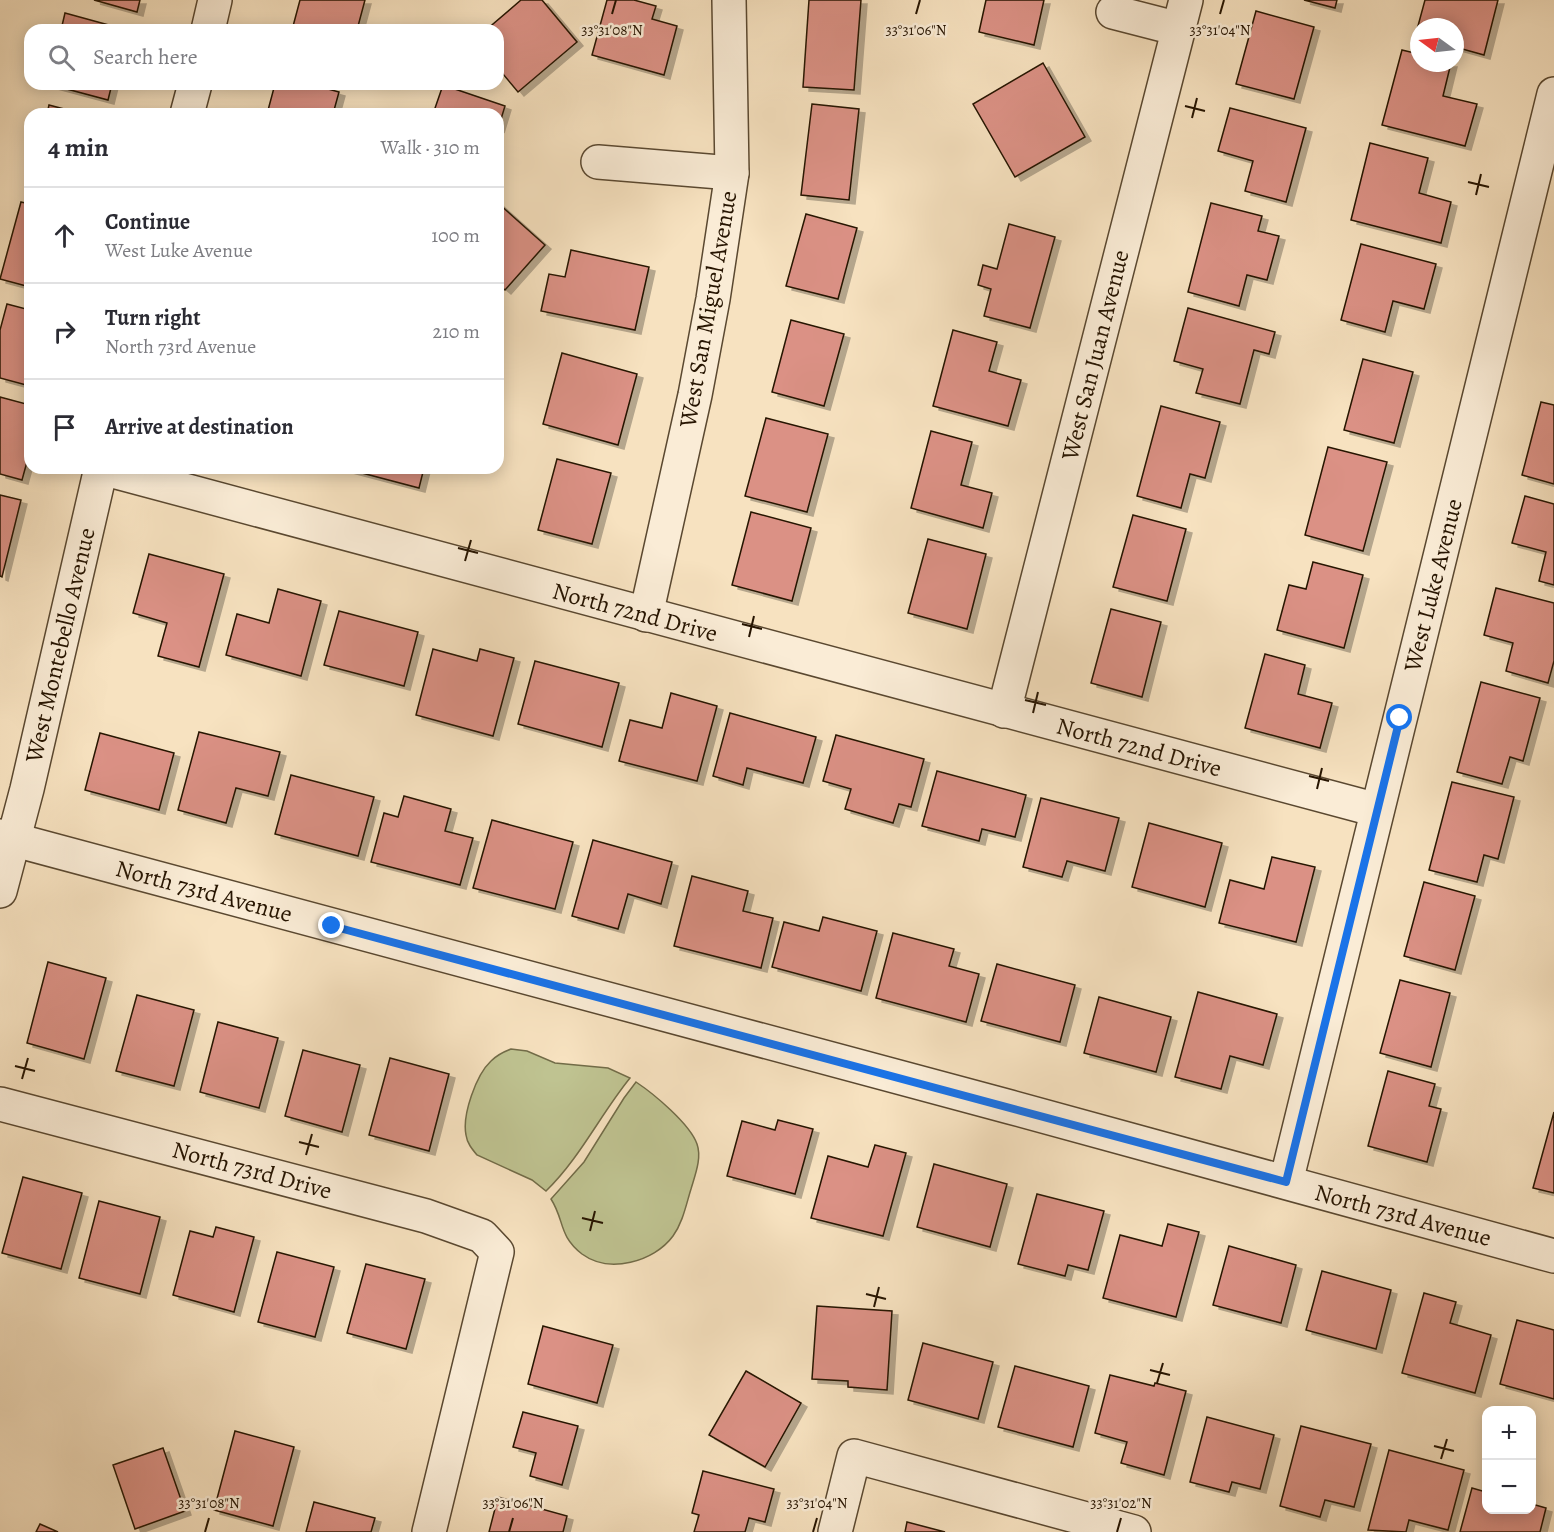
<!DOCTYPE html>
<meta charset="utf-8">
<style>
:root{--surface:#fff;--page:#f7f7f7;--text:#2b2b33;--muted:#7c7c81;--line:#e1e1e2}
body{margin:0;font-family:Alegreya,serif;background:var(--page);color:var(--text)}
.controls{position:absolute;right:18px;bottom:18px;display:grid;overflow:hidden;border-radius:12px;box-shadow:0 3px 15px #0003}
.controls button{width:54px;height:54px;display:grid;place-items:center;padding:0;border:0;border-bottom:2px solid var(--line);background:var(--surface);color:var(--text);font:30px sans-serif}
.compass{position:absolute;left:1410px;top:18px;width:54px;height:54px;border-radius:50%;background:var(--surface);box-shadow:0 3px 15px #0003;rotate:285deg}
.stop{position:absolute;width:18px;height:18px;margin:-14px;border:4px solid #1a73e8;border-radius:50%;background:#fff}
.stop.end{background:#1a73e8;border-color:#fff;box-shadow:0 2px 6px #0008}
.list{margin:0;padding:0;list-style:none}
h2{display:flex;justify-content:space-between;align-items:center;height:78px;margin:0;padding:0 24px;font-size:26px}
h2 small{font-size:20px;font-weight:400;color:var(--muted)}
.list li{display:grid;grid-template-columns:39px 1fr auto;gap:18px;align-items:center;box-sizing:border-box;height:96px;padding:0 24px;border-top:2px solid var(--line)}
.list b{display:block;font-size:22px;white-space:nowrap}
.list p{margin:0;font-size:20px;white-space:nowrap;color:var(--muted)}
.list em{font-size:20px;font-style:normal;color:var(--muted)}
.icon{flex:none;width:33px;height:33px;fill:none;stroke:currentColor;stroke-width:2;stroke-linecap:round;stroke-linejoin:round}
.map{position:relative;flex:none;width:1554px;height:1532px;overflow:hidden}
.search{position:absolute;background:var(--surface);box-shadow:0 3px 15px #0003;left:24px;top:24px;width:480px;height:66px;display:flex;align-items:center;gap:15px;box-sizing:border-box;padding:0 21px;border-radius:18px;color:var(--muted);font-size:22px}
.panel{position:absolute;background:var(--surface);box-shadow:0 3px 15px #0003;left:24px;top:108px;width:480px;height:366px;border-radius:18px}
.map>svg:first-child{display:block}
.green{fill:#bfc391;stroke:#726c48;stroke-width:1.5}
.building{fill:#db9185;stroke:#261400;stroke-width:1.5;filter:url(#shadow)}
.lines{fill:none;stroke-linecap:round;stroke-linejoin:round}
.street-casing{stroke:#5a4830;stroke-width:36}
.street{stroke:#faecd6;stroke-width:33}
.route{stroke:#1a73e8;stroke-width:8}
.ticks{fill:none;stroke:#261400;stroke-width:2}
.labels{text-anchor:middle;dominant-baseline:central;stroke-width:5;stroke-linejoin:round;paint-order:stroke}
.street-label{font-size:24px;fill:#261400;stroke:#faecd6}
.ticks-label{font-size:15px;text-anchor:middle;fill:#261400;stroke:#faecd6;stroke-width:5;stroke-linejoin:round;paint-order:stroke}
</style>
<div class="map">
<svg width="1554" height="1532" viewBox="0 0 1554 1532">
<defs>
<filter id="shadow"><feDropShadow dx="6" dy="4" stdDeviation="0" flood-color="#0004"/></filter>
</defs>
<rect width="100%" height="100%" fill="#f7e2c0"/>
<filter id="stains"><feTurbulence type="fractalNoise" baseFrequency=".00333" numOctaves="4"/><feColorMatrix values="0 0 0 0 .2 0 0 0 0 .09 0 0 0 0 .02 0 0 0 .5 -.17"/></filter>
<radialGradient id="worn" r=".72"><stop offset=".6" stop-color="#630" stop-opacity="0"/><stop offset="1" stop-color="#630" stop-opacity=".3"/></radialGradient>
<!-- green -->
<g class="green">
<path d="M511 1049 527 1051 555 1063 608 1068 630 1078C600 1115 580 1158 546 1191L532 1180 477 1155C472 1149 467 1143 466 1135 462 1115 476 1075 491 1061 497 1055 503 1052 511 1049Z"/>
<path d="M636 1082C654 1094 690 1124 697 1144 702 1158 695 1175 691 1189 686 1205 683 1222 673 1236 654 1262 609 1274 582 1254 558 1235 565 1221 551 1199L584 1162 624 1098Z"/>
</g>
<!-- building -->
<g class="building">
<polygon points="94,0 140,0 137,12"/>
<polygon points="300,0 365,0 357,30 292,30"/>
<polygon points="521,0 542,0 577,42 518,92 498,68 498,30 486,30"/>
<polygon points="607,0 634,0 656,6 652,19 677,26 664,75 592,55"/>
<polygon points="809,0 861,0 854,90 803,87"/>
<polygon points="986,0 1044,0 1034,45 979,32"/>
<polygon points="1304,0 1337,0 1335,8"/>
<polygon points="1425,0 1498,0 1484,55 1455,47 1455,27 1419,27 1419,38 1415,37"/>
<polygon points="1256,11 1314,27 1294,99 1236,84"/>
<polygon points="65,13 127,30 61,30"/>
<polygon points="1402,50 1419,54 1419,63 1451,63 1443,96 1477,104 1465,146 1382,125"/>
<polygon points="1043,63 1085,137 1015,177 973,104"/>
<polygon points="48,84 112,84 108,100"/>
<polygon points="275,84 310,84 339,92 333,114 267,114"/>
<polygon points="443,85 505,106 498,129 498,114 433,114"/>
<polygon points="812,104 859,109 849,200 801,195"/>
<polygon points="49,105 83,114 47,114"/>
<polygon points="1230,108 1306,128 1286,202 1245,191 1253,161 1218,151"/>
<polygon points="1370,143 1428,158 1419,193 1451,202 1441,243 1351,220"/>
<polygon points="21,202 30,204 30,287 0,279"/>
<polygon points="498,203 545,245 505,290 498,284"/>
<polygon points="1211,203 1262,216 1258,231 1279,236 1267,280 1247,275 1239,306 1188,292"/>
<polygon points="806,214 857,228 838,299 786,286"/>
<polygon points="1009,224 1055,237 1030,328 984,316 991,289 978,285 983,265 997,269"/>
<polygon points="1361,244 1436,264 1424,309 1393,301 1385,332 1341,320"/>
<polygon points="571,250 649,267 635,330 541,311 549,274 565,277"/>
<polygon points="7,304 30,310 30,386 0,378 0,330"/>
<polygon points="1188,308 1275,332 1269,354 1254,350 1240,404 1196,393 1203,369 1174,361"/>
<polygon points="791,320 844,334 824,406 772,392"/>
<polygon points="953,330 997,342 989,371 1021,380 1008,426 933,406"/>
<polygon points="562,353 637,374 618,445 543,424"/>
<polygon points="1363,359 1413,372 1394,443 1344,430"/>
<polygon points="0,397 30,405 30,451 22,480 0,474"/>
<polygon points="1541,402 1554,405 1554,484 1522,475"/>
<polygon points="1161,406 1220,422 1205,478 1190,474 1181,508 1137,496"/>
<polygon points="766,418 828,434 807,512 745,496"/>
<polygon points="931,431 972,442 961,485 992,493 983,528 911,508"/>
<polygon points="1328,447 1387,462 1363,551 1305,535"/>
<polygon points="557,459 611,473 592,544 538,530"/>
<polygon points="343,468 424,468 419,488"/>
<polygon points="0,495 21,500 2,577 0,576"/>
<polygon points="1525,496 1554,504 1554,585 1539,581 1546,552 1512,543"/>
<polygon points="751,512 811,528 792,601 732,585"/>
<polygon points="1133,515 1186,529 1167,601 1113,587"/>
<polygon points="928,539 986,554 967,629 908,613"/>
<polygon points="149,554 224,574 199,667 158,656 167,623 133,613"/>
<polygon points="1313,562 1363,575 1344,648 1277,630 1289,585 1306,589"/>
<polygon points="1496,588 1554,603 1554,661 1548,683 1506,671 1513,643 1484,635"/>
<polygon points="278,589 321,601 301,676 226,655 237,614 269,623"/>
<polygon points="1111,609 1161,622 1142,697 1091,683"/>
<polygon points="339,611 418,632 404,686 324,665"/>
<polygon points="433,649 477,661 480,649 514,658 493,736 416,715"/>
<polygon points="1265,654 1305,665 1298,694 1332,703 1320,748 1245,728"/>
<polygon points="535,661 619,683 602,747 518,724"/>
<polygon points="1481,682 1540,698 1523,761 1510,757 1502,784 1457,772"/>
<polygon points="671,693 717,706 697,781 619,761 630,720 662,728"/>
<polygon points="730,713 816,737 803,783 747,768 743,785 713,776"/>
<polygon points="199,732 280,752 268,796 236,788 226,823 178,810"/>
<polygon points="100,733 174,753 159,810 85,790"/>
<polygon points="836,735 924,759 911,807 899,804 893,823 845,809 851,789 823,781"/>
<polygon points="937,771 1026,795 1015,837 982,829 979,841 922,826"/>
<polygon points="291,775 374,797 358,856 275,834"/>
<polygon points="1452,782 1514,797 1498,859 1484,855 1477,882 1429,870"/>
<polygon points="404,796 451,809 445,831 473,838 460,885 371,862 384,813 398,817"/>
<polygon points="1041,798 1119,818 1105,871 1067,861 1062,877 1023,867"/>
<polygon points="492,820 573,842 555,909 473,888"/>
<polygon points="1149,823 1222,843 1205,907 1132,887"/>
<polygon points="593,840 672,862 661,904 628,894 618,929 572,916"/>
<polygon points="1272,857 1315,867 1296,942 1219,923 1230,880 1264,889"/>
<polygon points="692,876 748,891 743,911 773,918 761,968 674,946"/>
<polygon points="1424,882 1475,896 1455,970 1404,956"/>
<polygon points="823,917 877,931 861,991 772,967 784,922 819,931"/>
<polygon points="893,933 954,949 949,966 979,974 966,1022 876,998"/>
<polygon points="48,962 106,978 84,1059 27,1043"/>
<polygon points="997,964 1075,985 1060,1042 981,1021"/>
<polygon points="1400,980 1450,993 1431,1067 1380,1053"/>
<polygon points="1198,992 1277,1014 1263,1065 1230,1056 1221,1089 1175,1077"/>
<polygon points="137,995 194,1010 174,1086 116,1071"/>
<polygon points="1099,997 1171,1017 1156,1072 1084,1053"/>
<polygon points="218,1022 278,1038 259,1108 200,1092"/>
<polygon points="303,1050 360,1065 342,1132 285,1116"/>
<polygon points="390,1058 449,1074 429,1151 369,1135"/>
<polygon points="1388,1071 1435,1084 1429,1106 1441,1109 1427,1162 1368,1146"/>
<polygon points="1554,1112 1554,1193 1533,1188"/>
<polygon points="778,1120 813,1129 795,1194 727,1176 742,1121 775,1130"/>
<polygon points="875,1145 906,1153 883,1236 811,1218 828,1156 868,1167"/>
<polygon points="934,1164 1007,1184 990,1247 917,1227"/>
<polygon points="23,1177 82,1193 61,1269 2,1253"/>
<polygon points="1037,1194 1104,1211 1088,1270 1068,1265 1065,1276 1018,1264"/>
<polygon points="99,1201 160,1217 140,1294 79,1278"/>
<polygon points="1168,1224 1199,1232 1176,1317 1103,1298 1120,1235 1162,1246"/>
<polygon points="216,1227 254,1237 234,1312 173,1295 190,1231 213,1237"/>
<polygon points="1229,1246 1296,1265 1281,1323 1213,1305"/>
<polygon points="277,1252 334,1267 315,1337 258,1322"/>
<polygon points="366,1264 425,1279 406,1349 347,1333"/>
<polygon points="1322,1271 1391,1290 1376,1349 1306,1330"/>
<polygon points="1424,1293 1456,1302 1450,1323 1491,1335 1475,1393 1402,1373"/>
<polygon points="817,1306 892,1311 887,1390 848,1387 848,1381 812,1379"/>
<polygon points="1517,1320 1554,1330 1554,1399 1500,1384"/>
<polygon points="543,1326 613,1345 597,1403 528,1384"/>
<polygon points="923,1343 993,1362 978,1419 908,1400"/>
<polygon points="1015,1366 1089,1386 1073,1447 998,1427"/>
<polygon points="746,1371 801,1403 765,1467 709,1435"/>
<polygon points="1110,1375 1154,1386 1155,1383 1186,1391 1164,1475 1121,1463 1127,1442 1095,1433"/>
<polygon points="523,1412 578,1426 562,1485 530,1476 536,1453 513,1447"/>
<polygon points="1207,1417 1274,1435 1260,1489 1232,1482 1229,1492 1190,1482"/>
<polygon points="1301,1426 1371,1444 1354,1507 1325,1500 1320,1517 1280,1506"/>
<polygon points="235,1431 294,1447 273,1526 214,1510"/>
<polygon points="163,1448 185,1511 135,1529 113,1465"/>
<polygon points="1389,1450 1464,1470 1448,1530 1409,1520 1406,1532 1368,1530"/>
<polygon points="703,1471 774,1489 765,1522 749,1518 745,1532 694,1532 699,1515 692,1513"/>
<polygon points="1472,1488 1486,1492 1486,1510 1532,1510 1532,1504 1546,1508 1540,1532 1460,1532"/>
<polygon points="498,1497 567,1516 563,1532 489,1532"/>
<polygon points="314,1502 375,1518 371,1532 306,1532"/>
<polygon points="907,1522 945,1532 905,1532"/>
<polygon points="40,1524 58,1532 36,1532"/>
</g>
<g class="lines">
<!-- street casing -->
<g class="street-casing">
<g id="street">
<polyline points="1113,12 1179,29"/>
<polyline points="208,30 215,0"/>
<polyline points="187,114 195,84"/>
<polyline points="598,162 732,173"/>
<polyline points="102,468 1377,810"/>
<polyline points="646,615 695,395 713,299 732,173 729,0"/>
<polyline points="1004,711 1186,0"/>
<polyline points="0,836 1010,1107 1554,1256"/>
<polyline points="0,891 27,789 101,468"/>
<polyline points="0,1104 426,1216 482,1236 497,1252 429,1532"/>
<polyline points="1286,1182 1554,94"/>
<polyline points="835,1532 854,1456 1134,1532"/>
</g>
</g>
<!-- street -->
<use href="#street" class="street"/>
</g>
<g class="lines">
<!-- route -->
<polyline class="route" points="332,926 1286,1182 1400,718"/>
</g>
<!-- ticks -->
<path class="ticks" d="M612 14 616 0M916 14 920 0M1220 14 1224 0M1185 106 1205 111M1192 118 1197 98M1468 182 1489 187M1476 195 1481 174M458 548 478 553M465 561 471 540M742 624 762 629M749 637 754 616M1025 700 1046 705M1033 713 1038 692M1309 776 1329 781M1317 789 1322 768M15 1066 35 1071M22 1079 28 1058M299 1142 319 1147M306 1155 312 1134M582 1218 603 1223M590 1231 595 1211M866 1294 886 1299M874 1307 879 1287M1150 1370 1170 1375M1157 1383 1163 1363M1434 1446 1454 1451M1441 1459 1447 1439M205 1532 209 1518M509 1532 513 1518M813 1532 817 1518M1117 1532 1121 1518"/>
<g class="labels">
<!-- street labels -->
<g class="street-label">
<text transform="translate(708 309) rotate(-80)">West San Miguel Avenue</text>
<text transform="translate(1095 355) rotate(-76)">West San Juan Avenue</text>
<text transform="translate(1433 585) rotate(-76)">West Luke Avenue</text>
<text transform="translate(635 612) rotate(15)">North 72nd Drive</text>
<text transform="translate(60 645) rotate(-77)">West Montebello Avenue</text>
<text transform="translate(1139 747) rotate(15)">North 72nd Drive</text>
<text transform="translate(204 891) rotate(15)">North 73rd Avenue</text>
<text transform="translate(252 1170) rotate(15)">North 73rd Drive</text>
<text transform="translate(1403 1215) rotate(15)">North 73rd Avenue</text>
</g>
</g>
<g class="ticks-label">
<text x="612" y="35">33°31'08"N</text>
<text x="916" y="35">33°31'06"N</text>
<text x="1220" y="35">33°31'04"N</text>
<text x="209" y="1508">33°31'08"N</text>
<text x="513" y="1508">33°31'06"N</text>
<text x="817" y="1508">33°31'04"N</text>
<text x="1121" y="1508">33°31'02"N</text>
</g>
<rect width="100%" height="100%" filter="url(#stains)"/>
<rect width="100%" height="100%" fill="url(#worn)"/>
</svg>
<div class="controls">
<button>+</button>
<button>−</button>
</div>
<svg class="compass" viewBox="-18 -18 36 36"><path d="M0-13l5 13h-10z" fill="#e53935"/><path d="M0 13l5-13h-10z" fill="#7c7c81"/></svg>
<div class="stop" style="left:1400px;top:718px"></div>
<div class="stop end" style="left:332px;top:926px"></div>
<div class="search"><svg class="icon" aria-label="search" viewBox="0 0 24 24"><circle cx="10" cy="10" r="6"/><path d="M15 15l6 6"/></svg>Search here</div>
<section class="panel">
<h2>4 min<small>Walk · 310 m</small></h2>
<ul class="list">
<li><svg class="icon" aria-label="ahead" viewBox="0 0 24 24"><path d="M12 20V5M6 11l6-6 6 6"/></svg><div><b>Continue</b><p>West Luke Avenue</p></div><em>100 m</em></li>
<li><svg class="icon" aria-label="right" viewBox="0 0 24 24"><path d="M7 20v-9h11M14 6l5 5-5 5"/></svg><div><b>Turn right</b><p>North 73rd Avenue</p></div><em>210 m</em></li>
<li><svg class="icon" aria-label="arrive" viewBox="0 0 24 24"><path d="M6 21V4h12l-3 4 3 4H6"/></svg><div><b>Arrive at destination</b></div></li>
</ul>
</section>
</div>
